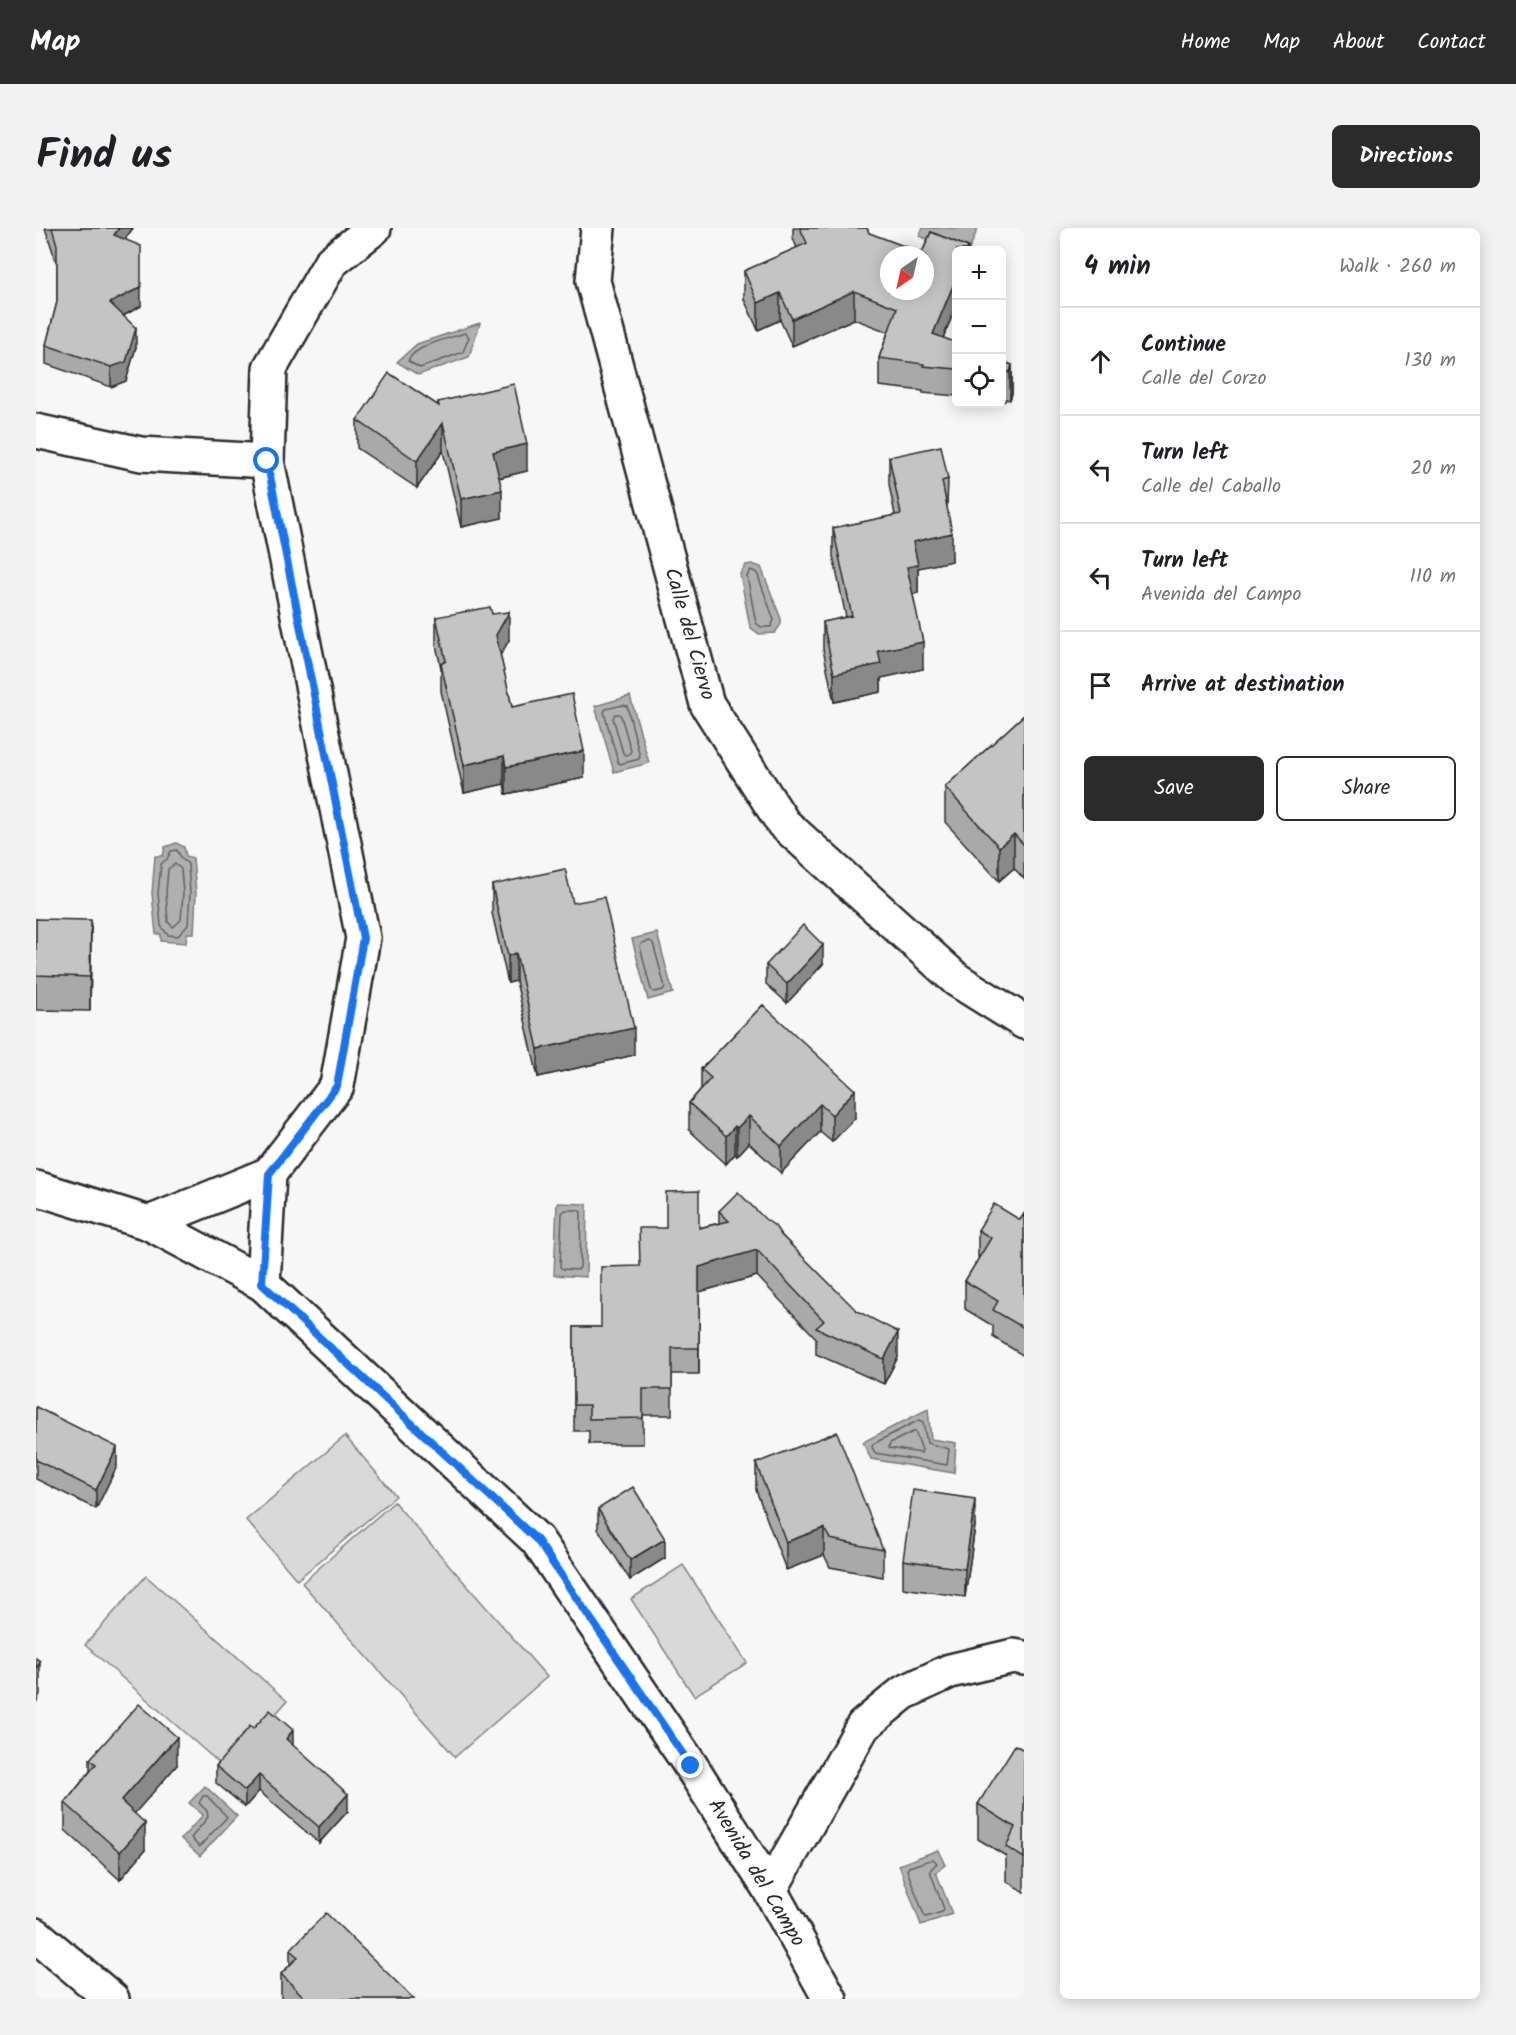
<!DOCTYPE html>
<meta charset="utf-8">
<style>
:root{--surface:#fff;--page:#f2f2f2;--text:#202124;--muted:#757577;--line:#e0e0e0;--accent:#2b2b2b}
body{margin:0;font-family:Kalam,sans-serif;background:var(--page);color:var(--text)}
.controls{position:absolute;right:18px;top:18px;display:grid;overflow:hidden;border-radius:9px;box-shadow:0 3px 15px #0003}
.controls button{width:54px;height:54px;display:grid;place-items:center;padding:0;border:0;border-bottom:2px solid var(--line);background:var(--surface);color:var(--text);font:30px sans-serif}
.compass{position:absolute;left:844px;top:18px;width:54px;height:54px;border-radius:50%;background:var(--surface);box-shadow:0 3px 15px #0003;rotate:214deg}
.stop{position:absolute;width:18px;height:18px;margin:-14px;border:4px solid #1a73e8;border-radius:50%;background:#fff}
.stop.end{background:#1a73e8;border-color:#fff;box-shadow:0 2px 6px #0008}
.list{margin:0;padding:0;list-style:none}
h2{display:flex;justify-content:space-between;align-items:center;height:78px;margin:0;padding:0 24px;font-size:26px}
h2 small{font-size:20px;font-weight:400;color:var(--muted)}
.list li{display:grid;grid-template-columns:39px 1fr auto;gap:18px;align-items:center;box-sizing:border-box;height:108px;padding:0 24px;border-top:2px solid var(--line)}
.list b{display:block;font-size:22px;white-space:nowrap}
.list p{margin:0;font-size:20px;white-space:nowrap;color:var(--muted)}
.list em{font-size:20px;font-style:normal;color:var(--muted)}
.actions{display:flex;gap:12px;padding:18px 24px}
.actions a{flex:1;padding:14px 0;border:2px solid var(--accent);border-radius:9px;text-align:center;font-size:21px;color:var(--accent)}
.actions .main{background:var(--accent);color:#fff}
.icon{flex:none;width:33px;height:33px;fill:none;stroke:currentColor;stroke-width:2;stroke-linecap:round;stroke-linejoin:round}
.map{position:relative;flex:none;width:988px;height:1771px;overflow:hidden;border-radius:9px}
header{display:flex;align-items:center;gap:36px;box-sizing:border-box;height:84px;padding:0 30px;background:var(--accent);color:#fff}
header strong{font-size:28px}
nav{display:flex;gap:33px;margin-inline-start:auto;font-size:21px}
.intro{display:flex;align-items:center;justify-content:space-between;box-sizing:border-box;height:144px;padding:0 36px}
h1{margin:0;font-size:42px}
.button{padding:15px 27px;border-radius:9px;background:var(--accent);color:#fff;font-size:21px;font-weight:700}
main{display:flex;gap:36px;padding:0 36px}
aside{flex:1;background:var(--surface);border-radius:9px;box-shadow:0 3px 15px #0003}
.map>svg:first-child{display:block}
.green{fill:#d9d9d9;stroke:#828282;stroke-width:1.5}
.water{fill:#b0b0b0;stroke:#7b7b7b;stroke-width:1.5}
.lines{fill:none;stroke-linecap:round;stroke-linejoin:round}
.shore{stroke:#606060;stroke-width:1.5}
.minor-casing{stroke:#2b2b2b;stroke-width:38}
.minor{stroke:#fff;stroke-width:33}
.wall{fill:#a9a9a9;stroke:#2b2b2b;stroke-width:1.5;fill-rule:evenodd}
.shaded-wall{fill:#898989;stroke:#2b2b2b;stroke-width:1.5}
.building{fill:#c4c4c4;stroke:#2b2b2b;stroke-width:1.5;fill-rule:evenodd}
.route{stroke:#1a73e8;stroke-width:8}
.labels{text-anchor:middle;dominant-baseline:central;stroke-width:4.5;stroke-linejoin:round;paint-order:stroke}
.street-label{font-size:21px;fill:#2b2b2b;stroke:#fff}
</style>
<header>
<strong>Map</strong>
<nav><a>Home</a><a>Map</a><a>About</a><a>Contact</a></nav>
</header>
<div class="intro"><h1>Find us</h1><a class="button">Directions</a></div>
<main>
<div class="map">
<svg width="988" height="1771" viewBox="0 0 988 1771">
<rect width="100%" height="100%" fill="#f7f7f7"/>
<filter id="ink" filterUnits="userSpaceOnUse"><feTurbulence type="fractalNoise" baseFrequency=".0167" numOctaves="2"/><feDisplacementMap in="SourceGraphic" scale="12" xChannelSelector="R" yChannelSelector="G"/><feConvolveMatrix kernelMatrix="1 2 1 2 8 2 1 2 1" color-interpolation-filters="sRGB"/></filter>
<g filter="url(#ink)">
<!-- green -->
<g class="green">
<polygon points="309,1208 360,1268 261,1352 210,1292"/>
<polygon points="358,1274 511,1449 419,1529 266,1355"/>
<polygon points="647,1337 711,1435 658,1468 595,1371"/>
<polygon points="110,1348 251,1473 191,1542 49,1417"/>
</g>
<!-- water -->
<g class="water">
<polygon points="887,0 942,0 933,22 921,22 883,8"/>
<polygon points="444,95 433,129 382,147 361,134 381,116"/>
<polygon points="716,336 725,339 745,391 745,396 739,405 723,406 714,399 704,346 710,337"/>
<polygon points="594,468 613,535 578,544 559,478"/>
<polygon points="140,615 148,619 150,628 157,630 160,665 158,705 151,705 150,715 125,713 125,706 120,706 116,665 119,628 127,628 129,619"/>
<polygon points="621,705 637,765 612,772 596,711"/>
<polygon points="521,975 551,976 550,1049 518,1047"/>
<polygon points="892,1181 895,1211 920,1215 918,1245 835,1231 827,1214"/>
<polygon points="169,1558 201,1588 164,1628 145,1611 167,1587 153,1575"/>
<polygon points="902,1622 909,1637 900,1644 916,1686 885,1697 863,1637"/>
</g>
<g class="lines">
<!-- shore -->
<g class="shore">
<path d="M429 105 433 109 427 124 384 140 372 133C377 118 414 110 429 105Z"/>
<polygon points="715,342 721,345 738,392 735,399 725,399 720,395 711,348"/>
<polygon points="587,477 591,478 604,529 603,531 584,536 582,534 568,484 570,481"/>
<polygon points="579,486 583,486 585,488 595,523 593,526 589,527 587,525 577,490"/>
<polygon points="141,622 146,631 152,636 154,665 152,697 142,708 132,707 125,698 122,665 125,636 131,631 135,623"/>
<polygon points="139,636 145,641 147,665 145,692 137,699 132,694 130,665 132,641"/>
<polygon points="614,713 617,715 629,759 627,762 618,764 615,762 604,718 606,715"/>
<polygon points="529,982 542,982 545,984 544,1039 542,1042 527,1041 524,1039 526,985"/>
<polygon points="883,1192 887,1194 891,1215 913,1221 911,1237 839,1225 836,1219 837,1216"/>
<polygon points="879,1203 886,1222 885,1225 853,1220 854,1215"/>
<polygon points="167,1568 171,1568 191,1589 163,1619 155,1610 172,1589 171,1583 163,1575"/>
<polygon points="897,1631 901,1635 895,1641 895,1646 908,1681 906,1684 890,1689 888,1687 871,1642 873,1639"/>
</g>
<!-- minor casing -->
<g class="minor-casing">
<g id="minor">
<polyline points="562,0 557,53 671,476 747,595 921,752 988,794"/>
<polyline points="0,203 105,226 231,233"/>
<polyline points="0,960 113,995 233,946 301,858 327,710 231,233 234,140 295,34 338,0"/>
<polyline points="113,995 227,1056 501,1312 655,1538 734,1662 794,1771"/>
<polyline points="227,1056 233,946"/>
<polyline points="734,1662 827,1498 867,1465 914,1443 977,1428 988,1430"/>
<polyline points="0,1707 76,1771"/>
</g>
</g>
<!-- minor -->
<use href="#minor" class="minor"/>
</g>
<!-- wall -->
<g class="wall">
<polygon points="9,0 97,0 89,11 105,78 87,88 100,119 90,153 75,159 10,136 10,117 21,74 21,36"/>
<path d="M757 0H831L833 5 886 25 895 4 932 19V22H921V76L907 110 921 115V168L887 165V163L843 158V130L852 104 818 91 756 118 744 92 722 102 708 71V43L761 20 757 10ZM853 27H889V63H853Z"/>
<polygon points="966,133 976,137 976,165 974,172 969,171 969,173 966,173"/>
<polygon points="402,174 491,243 463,250 466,290 425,299 407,223 381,260 321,220 321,192 402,177"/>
<polygon points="853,229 912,251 911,279 916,333 882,340 882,365 877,366 887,441 845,450 845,464 798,474 787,421 787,394 810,389 797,328 797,300 859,287 853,256"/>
<polygon points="456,386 473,412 464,427 476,479 548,550 470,566 468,556 428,565 405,463 405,440 400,417 400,389"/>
<polygon points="988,487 988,651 978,640 963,653 909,594 909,559"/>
<polygon points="456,657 537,675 598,827 502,849 480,753 472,755 456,685"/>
<polygon points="0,691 55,727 54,783 0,782"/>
<polygon points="787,736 751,775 730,756 730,737"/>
<polygon points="727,777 819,890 796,914 784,904 745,945 713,915 701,928 699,926 690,936 653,902 653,875 665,861 665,841"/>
<polygon points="683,983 745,1007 862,1129 848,1156 780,1126 780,1110 721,1048 663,1064 663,1146 636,1146 636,1187 607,1187 607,1216 553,1216 553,1203 538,1203 538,1099 565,1099 663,1000 683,995"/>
<polygon points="988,986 988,1128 957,1109 957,1098 929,1081 929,1053 943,1030 942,1029 942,1002 984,992"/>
<polygon points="0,1179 81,1238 60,1281 0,1251"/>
<polygon points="720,1235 847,1322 847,1349 794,1339 788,1327 750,1342 720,1262"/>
<polygon points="562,1281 629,1330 594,1352 562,1301"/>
<polygon points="939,1298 929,1369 867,1360 867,1332"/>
<polygon points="217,1501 257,1518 312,1583 283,1615 223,1563 209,1579 180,1555 180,1538"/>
<polygon points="988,1522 988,1664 970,1653 970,1628 942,1611 942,1576"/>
<polygon points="54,1531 141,1537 98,1585 109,1622 84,1652 29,1602 29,1575 54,1543"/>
<polygon points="254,1722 378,1771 245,1771 245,1746 254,1737"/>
</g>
<!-- shaded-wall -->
<g class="shaded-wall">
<polygon points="83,0 97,0 78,26 78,7"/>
<polygon points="921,48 921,76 897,134 897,106"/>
<polygon points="105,59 105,78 74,95 74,75"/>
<polygon points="818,63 818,91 756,118 756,91"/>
<polygon points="744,65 744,92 722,102 722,75"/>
<polygon points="100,100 100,119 90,153 75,159 75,139"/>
<polygon points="976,137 976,165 974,172 974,144"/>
<polygon points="407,195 407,223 381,260 381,233"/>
<polygon points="491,216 491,243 457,251 457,224"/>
<polygon points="466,262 466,290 425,299 425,271"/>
<polygon points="916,305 916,333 882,340 882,365 871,367 871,339 877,314"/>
<polygon points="473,384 473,412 460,435 460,407"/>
<polygon points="887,414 887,441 845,450 845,464 798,474 798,446 842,423"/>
<polygon points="548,523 548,550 470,566 470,539"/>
<polygon points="468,528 468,556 428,565 428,537"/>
<polygon points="978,606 978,640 963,653 963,619"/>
<polygon points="55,692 55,727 54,783 54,749"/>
<polygon points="787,717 787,736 751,775 751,756"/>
<polygon points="480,725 480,753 472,755 472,728"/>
<polygon points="598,800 598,827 502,849 502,821"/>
<polygon points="819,862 819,890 796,914 796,887"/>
<polygon points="784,876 784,904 745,945 745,918"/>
<polygon points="713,888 713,915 701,928 701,900"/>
<polygon points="699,898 699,926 690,936 690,908"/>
<polygon points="721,1022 721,1048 663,1064 663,1146 663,1039"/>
<polygon points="862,1104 862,1129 848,1156 848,1131"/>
<polygon points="81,1219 81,1238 60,1281 60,1262"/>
<polygon points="939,1271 939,1298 929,1369 929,1341"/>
<polygon points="788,1300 788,1327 750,1342 750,1314"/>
<polygon points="629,1311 629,1330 594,1352 594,1332"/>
<polygon points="4,1433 4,1466 0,1475 0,1442"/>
<polygon points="257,1502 257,1518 250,1511"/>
<polygon points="141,1509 141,1537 85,1601 85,1573"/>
<polygon points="223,1547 223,1563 209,1579 209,1563"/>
<polygon points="312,1566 312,1583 283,1615 283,1599"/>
<polygon points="109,1595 109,1622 84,1652 84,1624"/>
</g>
<!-- building -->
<g class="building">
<polygon points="16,0 83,0 78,7 105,18 105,59 74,75 100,100 90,134 75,139 10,117 21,74 21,17"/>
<path d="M764 0H831L833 5 886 25 895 4 932 19 931 22H921V48L897 106 921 115V141L887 138 888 136 843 130 861 80 818 63 756 91 744 65 722 75 708 43 771 15ZM853 27H889V63H853Z"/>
<polygon points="966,133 976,137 974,144 969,144 969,145 966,145"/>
<polygon points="353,145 403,178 402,174 478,156 491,216 457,224 466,262 425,271 407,195 381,233 321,192"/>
<polygon points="905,218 912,251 906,253 916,305 877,314 882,337 871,339 887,414 842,423 845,436 798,446 787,394 816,388 797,300 865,286 853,229"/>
<polygon points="454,379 456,386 473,384 460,407 476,479 536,466 548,523 470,539 468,528 428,537 405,436 410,433 400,389"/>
<polygon points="988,487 988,617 978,606 963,619 909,559"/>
<polygon points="529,641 537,675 568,669 598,800 502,821 480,725 472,728 456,657"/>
<polygon points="0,691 55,692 54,749 0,747"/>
<polygon points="767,697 787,717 751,756 730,737"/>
<polygon points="727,777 819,862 796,887 784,876 745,918 713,888 701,900 699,898 690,908 653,875 675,850 665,841"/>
<polygon points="663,963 663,1000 693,993 683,983 702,964 729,991 739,998 745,1007 821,1083 862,1104 848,1131 780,1100 788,1093 721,1022 663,1039 663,1120 636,1120 636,1161 607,1161 607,1190 553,1191 553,1177 538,1177 538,1099 565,1099 565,1039 604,1038 603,1000 630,1000 630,964"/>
<polygon points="958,976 984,992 988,986 988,1100 957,1082 962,1073 929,1053 955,1010 942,1002"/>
<polygon points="0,1179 81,1219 60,1262 0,1232"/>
<polygon points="801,1204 847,1322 794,1311 788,1300 750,1314 720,1235"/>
<polygon points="597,1259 629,1311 594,1332 562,1281"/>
<polygon points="877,1262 939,1271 929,1341 867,1332"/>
<polygon points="0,1430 4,1433 0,1442"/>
<polygon points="103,1476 141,1509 85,1573 109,1595 84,1624 29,1575 60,1536 54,1531"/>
<polygon points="234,1482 257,1502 250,1511 312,1566 283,1599 223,1547 209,1563 180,1538 214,1498 217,1501"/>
<polygon points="979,1517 988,1522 988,1630 970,1619 979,1599 942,1576"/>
<polygon points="290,1685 378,1771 270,1771 245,1746 262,1729 254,1722"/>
</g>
</g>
<g class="lines" filter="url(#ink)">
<!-- route -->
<polyline class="route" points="231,233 327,710 301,858 233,946 226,1056 501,1312 655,1538"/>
</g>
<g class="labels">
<!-- street labels -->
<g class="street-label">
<text transform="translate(653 406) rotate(74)">Calle del Ciervo</text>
<text transform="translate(720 1645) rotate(59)">Avenida del Campo</text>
</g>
</g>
</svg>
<div class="controls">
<button>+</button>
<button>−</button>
<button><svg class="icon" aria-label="locate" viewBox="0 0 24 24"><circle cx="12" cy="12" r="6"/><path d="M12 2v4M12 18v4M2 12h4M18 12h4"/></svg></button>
</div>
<svg class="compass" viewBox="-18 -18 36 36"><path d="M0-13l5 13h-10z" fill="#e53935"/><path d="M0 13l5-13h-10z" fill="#757577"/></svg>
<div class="stop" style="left:231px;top:233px"></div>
<div class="stop end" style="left:655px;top:1538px"></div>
</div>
<aside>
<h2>4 min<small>Walk · 260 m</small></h2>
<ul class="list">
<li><svg class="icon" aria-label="ahead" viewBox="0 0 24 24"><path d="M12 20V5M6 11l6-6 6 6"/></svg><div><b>Continue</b><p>Calle del Corzo</p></div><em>130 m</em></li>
<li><svg class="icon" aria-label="left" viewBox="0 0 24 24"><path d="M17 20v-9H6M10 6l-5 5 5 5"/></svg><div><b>Turn left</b><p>Calle del Caballo</p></div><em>20 m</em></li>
<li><svg class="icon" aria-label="left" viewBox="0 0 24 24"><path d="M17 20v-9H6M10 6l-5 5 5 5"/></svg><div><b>Turn left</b><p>Avenida del Campo</p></div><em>110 m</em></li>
<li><svg class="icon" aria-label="arrive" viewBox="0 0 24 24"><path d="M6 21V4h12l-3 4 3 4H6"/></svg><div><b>Arrive at destination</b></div></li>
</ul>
<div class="actions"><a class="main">Save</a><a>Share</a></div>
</aside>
</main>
